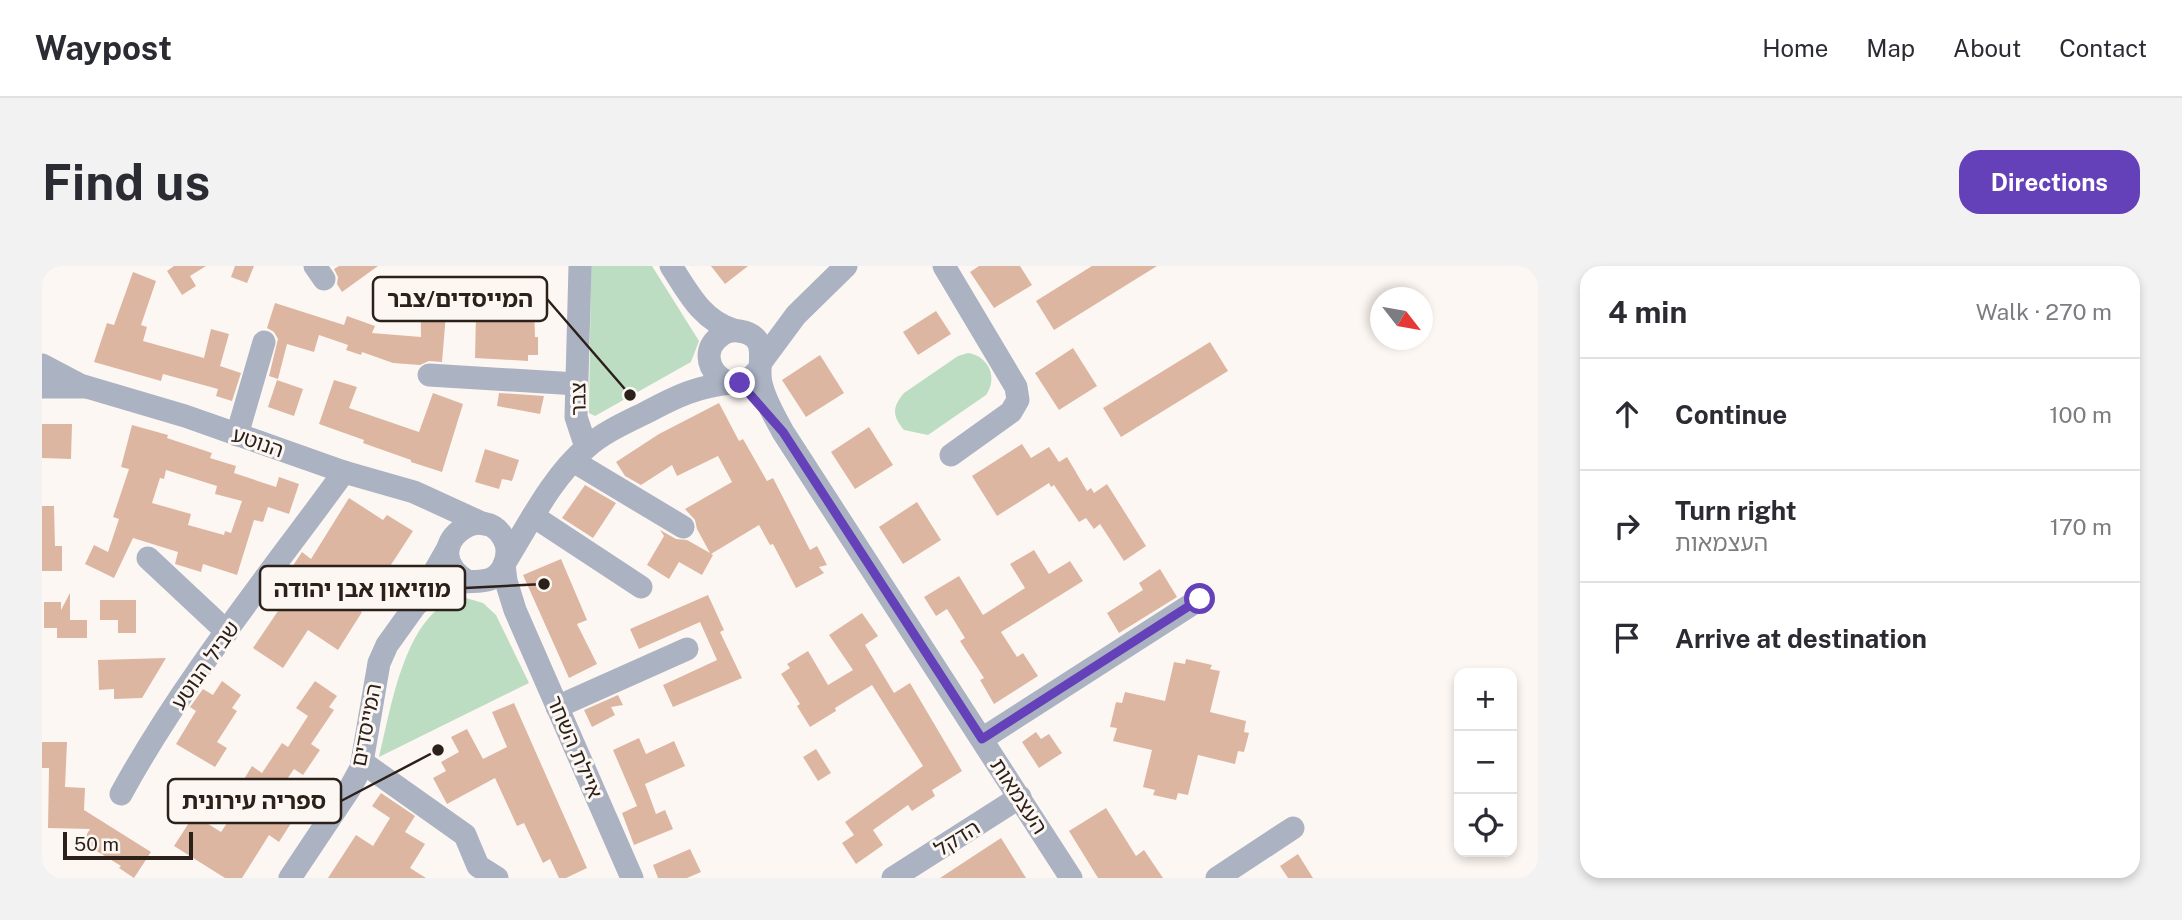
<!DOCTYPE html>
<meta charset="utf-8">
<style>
:root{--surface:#fff;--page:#f2f2f3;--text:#2b2b33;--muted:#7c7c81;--line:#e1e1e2;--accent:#6440b9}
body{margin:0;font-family:"Public Sans","Noto Sans Hebrew",sans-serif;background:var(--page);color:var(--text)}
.controls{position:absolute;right:21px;bottom:21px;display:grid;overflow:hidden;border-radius:14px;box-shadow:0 4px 10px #0003}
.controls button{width:63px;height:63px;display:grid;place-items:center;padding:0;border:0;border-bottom:2px solid var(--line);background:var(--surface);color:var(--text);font:35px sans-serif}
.compass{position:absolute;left:1328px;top:21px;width:63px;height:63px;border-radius:50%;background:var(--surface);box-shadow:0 4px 10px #0003;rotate:121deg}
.scale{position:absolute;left:21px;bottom:18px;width:130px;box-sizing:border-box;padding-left:7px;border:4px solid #2b201a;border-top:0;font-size:19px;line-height:24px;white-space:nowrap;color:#2b201a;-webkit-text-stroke:5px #fdf7f3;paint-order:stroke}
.stop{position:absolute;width:21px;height:21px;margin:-16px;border:5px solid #6440b9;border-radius:50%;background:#fff}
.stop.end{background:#6440b9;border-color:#fff;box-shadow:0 2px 7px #0008}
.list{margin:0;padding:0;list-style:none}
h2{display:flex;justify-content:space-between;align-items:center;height:91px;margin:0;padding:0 28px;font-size:30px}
h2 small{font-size:23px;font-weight:400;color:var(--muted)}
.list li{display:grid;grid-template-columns:46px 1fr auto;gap:21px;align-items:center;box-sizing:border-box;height:112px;padding:0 28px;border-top:2px solid var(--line)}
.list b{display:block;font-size:26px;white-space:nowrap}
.list p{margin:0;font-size:23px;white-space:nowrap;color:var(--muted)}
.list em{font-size:23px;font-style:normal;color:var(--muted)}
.icon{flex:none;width:38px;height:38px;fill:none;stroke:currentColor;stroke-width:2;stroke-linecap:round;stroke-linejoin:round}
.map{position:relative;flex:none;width:1496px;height:612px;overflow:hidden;border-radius:21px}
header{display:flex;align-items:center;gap:42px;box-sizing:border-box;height:98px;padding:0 35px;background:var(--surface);border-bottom:2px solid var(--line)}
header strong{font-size:33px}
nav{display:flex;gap:38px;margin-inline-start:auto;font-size:24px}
.intro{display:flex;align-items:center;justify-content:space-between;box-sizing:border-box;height:168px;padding:0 42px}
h1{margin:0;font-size:49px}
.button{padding:18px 32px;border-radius:21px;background:var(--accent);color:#fff;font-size:24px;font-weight:700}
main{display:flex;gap:42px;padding:0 42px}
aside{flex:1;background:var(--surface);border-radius:21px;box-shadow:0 4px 10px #0003}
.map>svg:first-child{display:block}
.green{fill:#bdddc2}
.building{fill:#ddb6a2;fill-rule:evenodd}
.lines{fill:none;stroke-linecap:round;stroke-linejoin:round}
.minor{stroke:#abb2c2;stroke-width:23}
.route{stroke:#6440b9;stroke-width:9}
.labels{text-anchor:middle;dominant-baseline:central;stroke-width:6;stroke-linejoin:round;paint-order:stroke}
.street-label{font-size:21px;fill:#2b201a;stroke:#fdf7f3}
.leader{fill:none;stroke:#2b201a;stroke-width:2.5}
.callout-dot{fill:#2b201a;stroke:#fdf7f3;stroke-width:2.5}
.callout{fill:#fdf7f3;stroke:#2b201a;stroke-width:2.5}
.callout-label{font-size:23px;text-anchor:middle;font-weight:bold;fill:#2b201a}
</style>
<header>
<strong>Waypost</strong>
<nav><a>Home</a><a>Map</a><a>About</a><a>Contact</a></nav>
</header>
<div class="intro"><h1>Find us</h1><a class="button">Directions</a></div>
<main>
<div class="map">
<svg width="1496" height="612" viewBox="0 0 1496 612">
<rect width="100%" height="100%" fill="#fdf7f3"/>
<!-- green -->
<g class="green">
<polygon points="549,0 610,0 657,75 649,96 553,150 547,147"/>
<path d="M926 87C947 90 956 112 944 129L886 169 862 164C850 150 850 141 862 127L916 90Z"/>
<path d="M424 332 441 337 454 349 487 417 337 491C349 444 364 336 424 332Z"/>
</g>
<!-- building -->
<g class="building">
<polygon points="132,0 164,0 148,10 154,20 140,29 125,5"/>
<polygon points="193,0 212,0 205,17 189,11"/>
<polygon points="297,0 336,0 300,26 295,18 296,11 292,3"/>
<polygon points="669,0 706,0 683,18"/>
<polygon points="937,0 978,0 990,19 952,42 928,6"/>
<polygon points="1050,0 1115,0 1012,64 994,35"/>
<polygon points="91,6 114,15 99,59 105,61 101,75 162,92 169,63 187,68 178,100 199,107 190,135 174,130 176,123 121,108 119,115 52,96 65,57 72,59"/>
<polygon points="455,14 455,20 499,20 500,37 492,37 493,71 496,71 496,89 486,89 486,95 433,92 434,48 404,48 400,96 387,95 378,99 351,97 320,86 319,89 304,84 306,79 277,69 272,86 245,78 236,113 227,110 236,73 232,66 225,62 233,37 302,59 305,50 333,60 330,67 379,71 378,16"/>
<polygon points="894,45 909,68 876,89 861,66"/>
<polygon points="1168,76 1186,105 1079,171 1061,142"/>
<polygon points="1031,82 1055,120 1017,144 993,107"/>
<polygon points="778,89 802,127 764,151 740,114"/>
<polygon points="235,114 261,123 252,150 226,141"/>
<polygon points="292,114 315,121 307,142 377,166 391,127 421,138 400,206 369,196 369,194 321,177 322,174 277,158"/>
<polygon points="457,127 502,130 498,148 455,140"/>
<polygon points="677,137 697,175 701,173 725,215 731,212 768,284 775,280 785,299 777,301 782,307 754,322 731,278 728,279 717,259 669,288 671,289 660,309 637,296 627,313 605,299 622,270 618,264 634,273 645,274 668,287 655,263 653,254 643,243 690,216 676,190 635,210 630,199 599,219 583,210 574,196 617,168"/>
<polygon points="0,158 30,158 29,193 0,192"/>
<path d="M90 159 126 169 125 172 170 187 168 192 194 200 192 207 234 221 237 211 257 218 247 248 226 241 221 256 212 254 195 309 161 298 159 306 133 298 136 286 91 272 72 312 43 298 52 279 66 286 77 253 71 251 87 203 79 201ZM124 204 175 220 173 228 200 235 189 267 183 265 182 269 146 259 149 248 110 237 118 212 122 213Z"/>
<polygon points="827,161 851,199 813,223 789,186"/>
<polygon points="980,178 989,192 1007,181 1017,196 1025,191 1045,225 1049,222 1052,227 1065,218 1104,280 1082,295 1058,258 1052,263 1044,252 1037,256 1012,219 1009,221 1007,217 955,250 930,210"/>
<polygon points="443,183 477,194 470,215 460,213 457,223 433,216"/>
<polygon points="543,219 574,237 551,272 520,252"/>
<polygon points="307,232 341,254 345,249 371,265 341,311 322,299 300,333 320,346 296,384 266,364 241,402 211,382 238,342 227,336 260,286 269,293"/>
<polygon points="875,236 899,274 861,298 837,261"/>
<polygon points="0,240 12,240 13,280 20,280 20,305 0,305"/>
<polygon points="992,284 1007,308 1028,295 1041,315 959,366 975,391 981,387 996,410 952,438 938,414 942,412 918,375 923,372 905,343 894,350 882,331 917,310 941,349 983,322 968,298"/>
<polygon points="519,293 545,354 535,358 555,398 527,412 481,309"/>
<polygon points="1118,303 1135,331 1077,367 1065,347 1101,324 1097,317"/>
<polygon points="28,327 28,354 45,354 45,372 15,372 15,362 2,362 2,336 19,336 19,344"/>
<polygon points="666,329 682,364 678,366 700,412 631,441 621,419 675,394 658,356 597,383 588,363"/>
<polygon points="58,334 94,334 94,367 76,367 76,354 58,354"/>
<polygon points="820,347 836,370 823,379 852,427 868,417 920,505 890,524 893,530 870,545 866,539 831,564 841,579 814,598 800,577 812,569 803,556 881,500 830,419 793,442 794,445 768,461 755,440 758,438 739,408 748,402 745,398 766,385 786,419 811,404 787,369"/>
<polygon points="124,392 100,432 72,433 72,423 57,424 56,394"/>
<polygon points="1144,393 1170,399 1168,403 1178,405 1168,446 1204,455 1202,466 1207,467 1202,486 1196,485 1193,498 1156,489 1146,529 1136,527 1134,534 1111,529 1113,524 1101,521 1110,484 1071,475 1075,462 1068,461 1074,436 1080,437 1083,426 1123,435 1132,396 1143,398"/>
<polygon points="180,415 199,429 190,442 195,445 175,476 185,482 173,501 134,478 154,445 148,441 161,423 171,429"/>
<polygon points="273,415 295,430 287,441 292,444 269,478 278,484 261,509 252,503 235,528 258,543 237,576 227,569 200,612 183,612 132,580 152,549 179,566 203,530 195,525 210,500 220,507 240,477 246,481 266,450 254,442"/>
<polygon points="576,429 581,439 569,441 573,449 550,461 542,444"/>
<polygon points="472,437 545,602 524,612 517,612 508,593 501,597 482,557 475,560 453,512 405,538 391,512 404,505 399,496 417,486 409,471 425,463 441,493 465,481 450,446"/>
<polygon points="994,466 999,473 1007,468 1020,487 997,502 980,476"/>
<polygon points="597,472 604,488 632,475 643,500 603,518 614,548 623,544 631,563 592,579 580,547 595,540 571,484"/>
<polygon points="0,476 25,476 23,521 43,522 42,544 109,586 92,612 77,602 79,600 40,576 48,563 6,562 7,502 0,502"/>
<polygon points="774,483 789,507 776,515 761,491"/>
<polygon points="339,527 373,550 363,566 383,578 368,602 384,612 286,612 314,569 331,580 348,552 330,540"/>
<polygon points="1064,542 1094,590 1102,584 1121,612 1056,612 1027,565"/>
<polygon points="959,572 984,612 898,612 933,589"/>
<polygon points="648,583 659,606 645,612 616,612 611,599"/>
<polygon points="1256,588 1271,612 1246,612 1238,600"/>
</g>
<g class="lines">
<!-- minor -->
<g class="minor">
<polyline points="273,0 282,13"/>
<polyline points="538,0 534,151 544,181"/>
<path d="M629 0C646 26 660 55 692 64"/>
<polyline points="902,0 974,121 976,134 969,146 909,189"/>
<polyline points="720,95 754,49 804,0"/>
<polyline points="0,99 38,119 143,150 302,206 372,226 442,258"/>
<path d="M716 104C689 139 648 94 677 71 682 66 690 64 697 65 730 70 714 97 719 117 723 135 733 151 741 166L1029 612"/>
<polyline points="387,109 535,118"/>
<polyline points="0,121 41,121"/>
<polyline points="195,169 222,76"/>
<polyline points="531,195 641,261"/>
<polyline points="491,250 599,321"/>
<polyline points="106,292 185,366"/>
<path d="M464 295C488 256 510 211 545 181 562 166 585 156 605 146 635 130 656 120 690 117"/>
<polyline points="462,299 464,315 473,344 590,612"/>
<path d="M378 336C388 327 398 321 411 318 429 312 453 322 462 299 465 292 466 285 464 278 446 227 371 282 425 315"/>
<polyline points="515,441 645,383"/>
<polyline points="940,473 1158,333"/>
<polyline points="320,496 423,569 436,600 455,612"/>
<path d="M79 528C140 416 227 309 302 206"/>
<polyline points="248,612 308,522 319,502 337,397 345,379 373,340 406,282"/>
<polyline points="851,612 978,531"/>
<polyline points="1175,612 1251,562"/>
</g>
</g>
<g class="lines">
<!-- route -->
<polyline class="route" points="698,117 741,166 940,473 1158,333"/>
</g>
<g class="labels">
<!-- street labels -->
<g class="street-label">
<text transform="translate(536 133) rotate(-91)">צבר</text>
<text transform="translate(216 176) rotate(19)">הנוטע</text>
<text transform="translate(163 399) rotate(-55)">שביל הנוטע</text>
<text transform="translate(324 459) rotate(-79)">המייסדים</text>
<text transform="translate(533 481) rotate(67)">איילת השחר</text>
<text transform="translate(977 530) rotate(57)">העצמאות</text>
<text transform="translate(915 572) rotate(-32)">הדקל</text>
</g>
</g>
<!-- callouts -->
<path class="leader" d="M588 129L505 33M502 318L423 322M396 484L299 535"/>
<g class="callout-dot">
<circle cx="588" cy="129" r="7"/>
<circle cx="502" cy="318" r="7"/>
<circle cx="396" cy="484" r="7"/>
</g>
<g class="callout">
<rect x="331" y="11" width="174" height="44" rx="7"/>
<rect x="218" y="300" width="205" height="44" rx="7"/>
<rect x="126" y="513" width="173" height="44" rx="7"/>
</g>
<g class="callout-label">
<text x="418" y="41">המייסדים/צבר</text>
<text x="320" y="331">מוזיאון אבן יהודה</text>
<text x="212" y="543">ספריה עירונית</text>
</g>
</svg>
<div class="controls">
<button>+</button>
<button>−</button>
<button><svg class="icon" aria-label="locate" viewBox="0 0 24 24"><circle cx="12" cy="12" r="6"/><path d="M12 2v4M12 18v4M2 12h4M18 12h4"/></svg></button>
</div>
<svg class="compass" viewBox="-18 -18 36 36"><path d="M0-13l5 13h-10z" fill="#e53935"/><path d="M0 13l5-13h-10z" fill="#7c7c81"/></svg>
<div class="scale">50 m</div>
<div class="stop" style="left:1158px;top:333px"></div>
<div class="stop end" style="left:698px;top:117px"></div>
</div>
<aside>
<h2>4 min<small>Walk · 270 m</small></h2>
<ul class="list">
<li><svg class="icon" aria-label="ahead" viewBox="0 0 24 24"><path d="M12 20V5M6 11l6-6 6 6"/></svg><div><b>Continue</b></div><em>100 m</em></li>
<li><svg class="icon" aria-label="right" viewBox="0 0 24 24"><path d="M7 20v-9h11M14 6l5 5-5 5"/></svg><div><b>Turn right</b><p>העצמאות</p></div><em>170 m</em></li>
<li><svg class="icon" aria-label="arrive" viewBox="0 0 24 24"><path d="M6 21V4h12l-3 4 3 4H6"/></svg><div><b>Arrive at destination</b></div></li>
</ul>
</aside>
</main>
